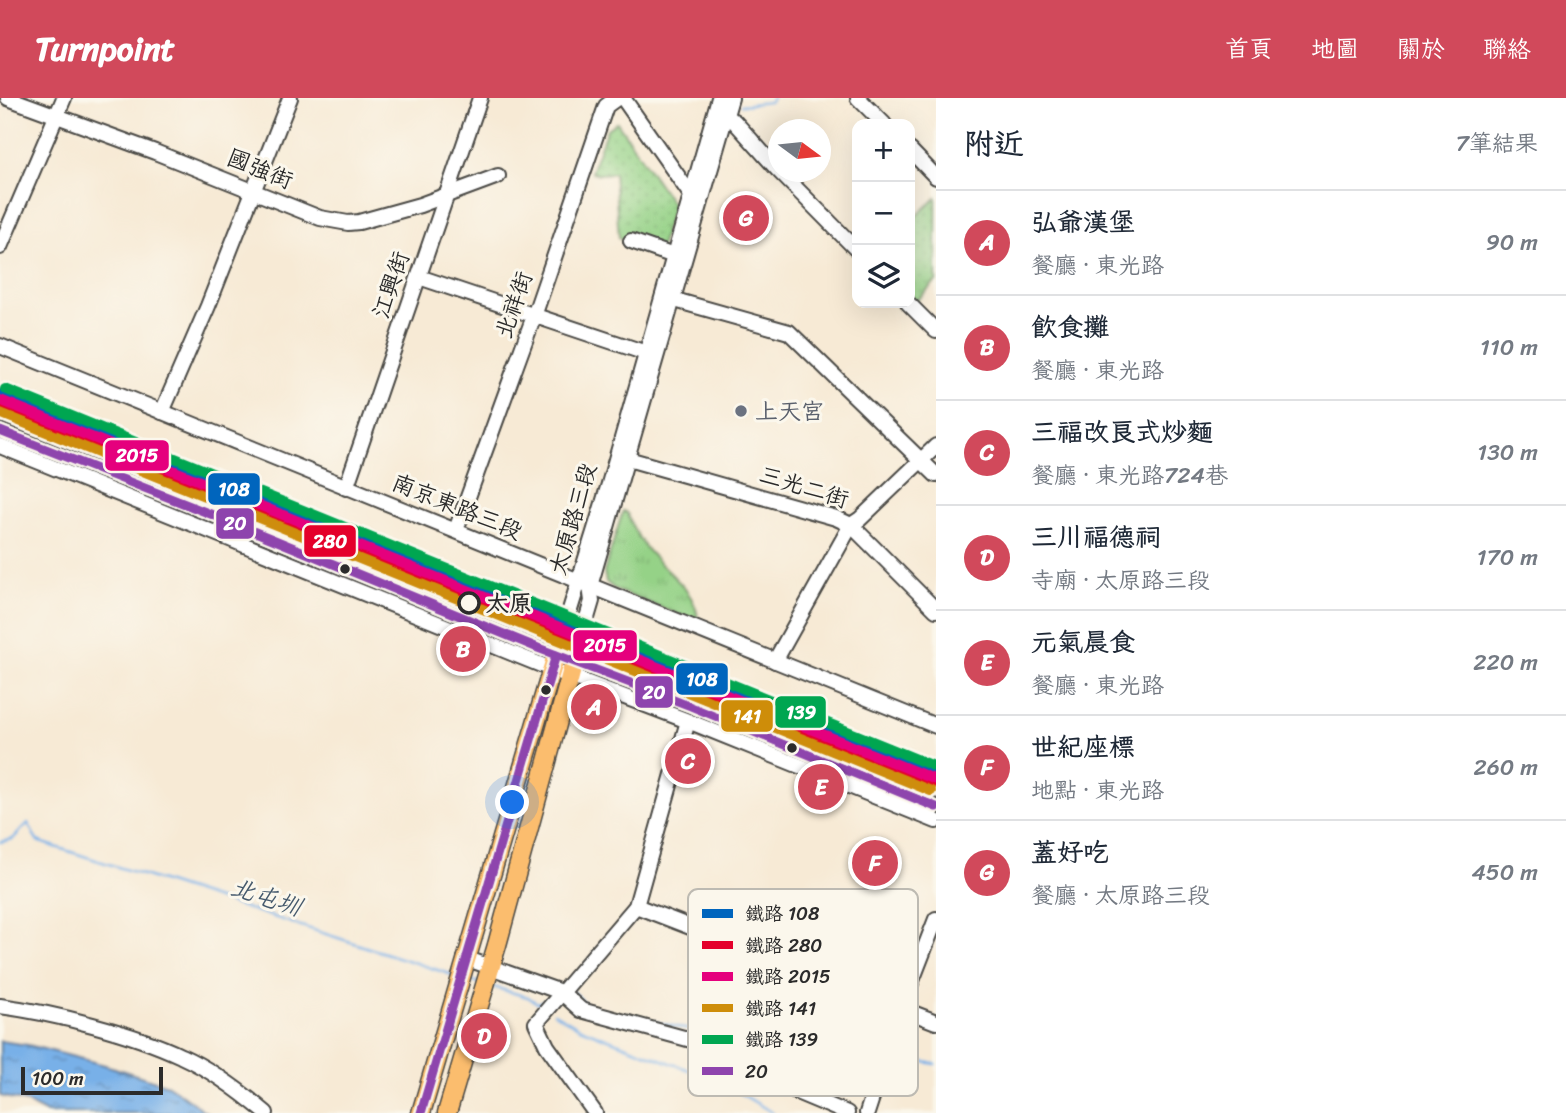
<!DOCTYPE html>
<html lang="zh-TW">
<meta charset="utf-8">
<style>
:root{--surface:#fff;--page:#f2f2f3;--text:#1f2937;--muted:#747a83;--line:#e0e1e3;--accent:#d1495b}
body{margin:0;font-family:Sriracha,"LXGW WenKai TC",sans-serif;background:var(--page);color:var(--text)}
.controls{position:absolute;right:21px;top:21px;display:grid;overflow:hidden;border-radius:14px;box-shadow:0 7px 28px #0002}
.controls button{width:63px;height:63px;display:grid;place-items:center;padding:0;border:0;border-bottom:2px solid var(--line);background:var(--surface);color:var(--text);font:35px sans-serif}
.compass{position:absolute;left:768px;top:21px;width:63px;height:63px;border-radius:50%;background:var(--surface);box-shadow:0 7px 28px #0002;rotate:105deg}
.scale{position:absolute;left:21px;bottom:18px;width:142px;box-sizing:border-box;padding-left:7px;border:4px solid #2b2b2b;border-top:0;font-size:19px;line-height:24px;white-space:nowrap;color:#2b2b2b;-webkit-text-stroke:5px #fbf7ec;paint-order:stroke}
.you{position:absolute;left:513px;top:705px;width:24px;height:24px;margin:-18px;border:5px solid #fff;border-radius:50%;background:#1a73e8;box-shadow:0 0 0 10px #1a73e833}
.badge{display:grid;place-items:center;width:46px;height:46px;border-radius:50%;background:var(--accent);color:#fff;font-size:23px;font-weight:700}
.pin{position:absolute;translate:-50% -50%;border:4px solid #fff;box-shadow:0 2px 7px #0006}
.list{margin:0;padding:0;list-style:none}
h2{display:flex;justify-content:space-between;align-items:center;height:91px;margin:0;padding:0 28px;font-size:30px}
h2 small{font-size:23px;font-weight:400;color:var(--muted)}
.list li{display:grid;grid-template-columns:46px 1fr auto;gap:21px;align-items:center;box-sizing:border-box;height:105px;padding:0 28px;border-top:2px solid var(--line)}
.list b{display:block;font-size:26px;white-space:nowrap}
.list p{margin:0;font-size:23px;white-space:nowrap;color:var(--muted)}
.list em{font-size:23px;font-style:normal;color:var(--muted)}
.icon{flex:none;width:38px;height:38px;fill:none;stroke:currentColor;stroke-width:2;stroke-linecap:round;stroke-linejoin:round}
.map{position:relative;flex:none;width:936px;height:1015px;overflow:hidden}
header{display:flex;align-items:center;gap:42px;box-sizing:border-box;height:98px;padding:0 35px;background:var(--accent);color:#fff}
header strong{font-size:33px}
nav{display:flex;gap:38px;margin-inline-start:auto;font-size:24px}
main{display:flex}
aside{flex:1;background:var(--surface)}
.map>svg:first-child{display:block}
.grass{fill:url(#grass-tufts);stroke:#607e59;stroke-width:2}
.park{fill:url(#park-dots);stroke:#607e59;stroke-width:2}
.water{fill:url(#water-ripples);stroke:#526e8a;stroke-width:2}
.lines{fill:none;stroke-linecap:round;stroke-linejoin:round}
.stream{stroke:#78b0e8;stroke-width:2.5}
.minor-casing{stroke:#4a4844;stroke-width:18}
.major-casing{stroke:#4a4844;stroke-width:21}
.minor{stroke:#fff;stroke-width:14}
.major{stroke:#fbbd6e;stroke-width:18}
.bus-1-casing{stroke:#fbf7ec;stroke-width:14}
.bus-1{stroke:#8e44ad;stroke-width:9}
.rail-1-casing{stroke:#fbf7ec;stroke-width:16}
.rail-2-casing{stroke:#fbf7ec;stroke-width:16}
.rail-3-casing{stroke:#fbf7ec;stroke-width:16}
.rail-4-casing{stroke:#fbf7ec;stroke-width:16}
.rail-5-casing{stroke:#fbf7ec;stroke-width:16}
.rail-1{stroke:#0065bd;stroke-width:10}
.rail-2{stroke:#e4002b;stroke-width:10}
.rail-3{stroke:#e5007d;stroke-width:10}
.rail-4{stroke:#ce8d09;stroke-width:10}
.rail-5{stroke:#00a651;stroke-width:10}
.worship-dot{fill:#6b7280;stroke:#fbf7ec;stroke-width:2.5}
.bus-dot{fill:#2b2b2b;stroke:#fbf7ec;stroke-width:2.5}
.stop-dot{fill:#fbf7ec;stroke:#2b2b2b;stroke-width:3.5}
.labels{text-anchor:middle;dominant-baseline:central;stroke-width:6;stroke-linejoin:round;paint-order:stroke}
.street-label{font-size:23px;fill:#2b2b2b;stroke:#fbf7ec}
.worship-label{font-size:23px;fill:#5b616d;stroke:#fbf7ec;text-anchor:start}
.stop-label{font-size:23px;font-weight:bold;fill:#2b2b2b;stroke:#fbf7ec;text-anchor:start}
.water-label{font-size:24px;font-style:italic;fill:#465a6d;stroke:#fbf7ec}
.key{fill:#fbf7ec;stroke:#bdbab2;stroke-width:2}
.key-label{font-size:19px;fill:#2b2b2b}
.line-badge{stroke:#fbf7ec;stroke-width:2.5}
.badge-label{font-size:19px;text-anchor:middle;font-weight:bold;fill:#fff}
</style>
<header>
<strong>Turnpoint</strong>
<nav><a>首頁</a><a>地圖</a><a>關於</a><a>聯絡</a></nav>
</header>
<main>
<div class="map">
<svg width="936" height="1015" viewBox="0 0 936 1015">
<defs>
<pattern id="grass-tufts" width="24" height="20" patternUnits="userSpaceOnUse" patternTransform="scale(1.75)"><rect width="24" height="20" fill="#95d287"/><path d="M3 7l-1-3M5 7V3M7 7l1-3M15 17l-1-3M17 17v-4M19 17l1-3" fill="none" stroke="#81b475"/></pattern>
<pattern id="park-dots" width="8" height="8" patternUnits="userSpaceOnUse" patternTransform="scale(1.75)"><rect width="8" height="8" fill="#95d287"/><path d="M2 2h.1M6 6h.1" fill="none" stroke="#81b475" stroke-width="1.8" stroke-linecap="round"/></pattern>
<pattern id="water-ripples" width="26" height="14" patternUnits="userSpaceOnUse" patternTransform="scale(1.75)"><rect width="26" height="14" fill="#78b0e8"/><path d="M2 4q2-2 4 0t4 0M15 11q2-2 4 0t4 0" fill="none" stroke="#638fbc"/></pattern>
</defs>
<rect width="100%" height="100%" fill="#fbf7ec"/>
<filter id="ink" filterUnits="userSpaceOnUse"><feTurbulence type="fractalNoise" baseFrequency=".0143" numOctaves="2"/><feDisplacementMap in="SourceGraphic" scale="14" xChannelSelector="R" yChannelSelector="G"/><feConvolveMatrix kernelMatrix="1 2 1 2 8 2 1 2 1" color-interpolation-filters="sRGB"/></filter>
<filter id="wash" filterUnits="userSpaceOnUse"><feTurbulence type="fractalNoise" baseFrequency=".00686" numOctaves="4" result="noise"/><feDisplacementMap in="SourceGraphic" scale="28" xChannelSelector="R" yChannelSelector="G"/><feGaussianBlur stdDeviation="1.57" result="paint"/><feColorMatrix in="noise" values="0 0 0 0 0 0 0 0 0 0 0 0 0 0 0 0 0 1.4 0 .05"/><feComposite in="paint" operator="in"/></filter>
<g filter="url(#wash)">
<rect width="100%" height="100%" fill="#f7ead5"/>
<!-- grass -->
<path class="grass" d="M623 413 627 415C631 427 637 438 645 449 663 473 698 491 698 524L616 492 606 484 604 474Z"/>
<!-- park -->
<g class="park">
<polygon points="617,24 673,107 659,153 619,140 614,75 599,76 591,74 607,31"/>
<polygon points="936,100 936,183 915,204 910,199 910,124"/>
</g>
<!-- water -->
<polygon class="water" points="0,943 28,947 105,967 168,987 207,1015 47,1015 23,1003 0,998"/>
<g class="lines">
<!-- stream -->
<g class="stream">
<polyline points="741,7 769,4 773,0"/>
<polyline points="0,744 13,741 28,725 37,743 453,877"/>
<polyline points="466,881 480,885"/>
<polyline points="493,889 528,899 542,908"/>
<polyline points="569,894 573,893 585,906"/>
<polyline points="538,905 549,900"/>
<polyline points="554,915 580,930 723,985 773,1015"/>
<polyline points="622,916 728,941 881,958"/>
<polyline points="891,958 936,966"/>
</g>
</g>
</g>
<g filter="url(#ink)">
<g class="lines">
<!-- minor casing -->
<g class="minor-casing">
<g id="minor">
<polyline points="8,0 155,54 320,120 348,125 359,124 420,107 498,78"/>
<polyline points="623,0 691,97 697,98"/>
<polyline points="858,0 884,26"/>
<polyline points="719,17 734,23 778,72"/>
<polyline points="910,52 936,79"/>
<polyline points="780,74 857,152"/>
<polyline points="631,143 674,158"/>
<polyline points="0,149 64,0"/>
<polyline points="419,179 655,258"/>
<polyline points="664,199 789,234 936,377"/>
<polyline points="908,205 936,233"/>
<polyline points="0,248 936,628"/>
<polyline points="162,314 208,208 290,0"/>
<polyline points="0,333 241,428 538,550 691,608 936,709"/>
<polyline points="0,348 551,571 688,623 936,723"/>
<polyline points="628,361 836,420 851,427 936,512"/>
<polyline points="346,390 480,0"/>
<polyline points="456,432 534,218 606,8 617,0"/>
<polyline points="556,557 609,386 719,0"/>
<polyline points="775,563 851,427 860,421 936,348"/>
<polyline points="574,564 592,503 590,488 731,0"/>
<polyline points="636,808 936,924"/>
<polyline points="465,860 561,894 581,912 717,949 799,995 847,1015"/>
<path d="M0 908C54 915 133 935 181 958 212 972 240 993 266 1015"/>
<polyline points="595,1015 547,948 536,925 636,808 688,623"/>
<polyline points="867,1015 901,911 936,821"/>
</g>
</g>
<!-- major casing -->
<g class="major-casing">
<g id="major">
<polyline points="421,1015 556,557"/>
<polyline points="447,1015 497,847 574,564"/>
</g>
</g>
<!-- minor -->
<use href="#minor" class="minor"/>
<!-- major -->
<use href="#major" class="major"/>
<!-- bus-1 casing -->
<g class="bus-1-casing">
<g id="bus-1">
<polyline points="0,333 241,428 538,550 691,608 936,709"/>
<polyline points="421,1015 556,557"/>
</g>
</g>
<!-- bus-1 -->
<use href="#bus-1" class="bus-1"/>
<!-- rail-1 casing -->
<g class="rail-1-casing">
<polyline id="rail-1" points="0,296 936,676"/>
</g>
<!-- rail-2 casing -->
<g class="rail-2-casing">
<polyline id="rail-2" points="0,309 931,687"/>
</g>
<!-- rail-3 casing -->
<g class="rail-3-casing">
<polyline id="rail-3" points="0,302 936,682"/>
</g>
<!-- rail-4 casing -->
<g class="rail-4-casing">
<polyline id="rail-4" points="0,315 931,693"/>
</g>
<!-- rail-5 casing -->
<g class="rail-5-casing">
<polyline id="rail-5" points="5,291 936,669"/>
</g>
<!-- rail-1 -->
<use href="#rail-1" class="rail-1"/>
<!-- rail-2 -->
<use href="#rail-2" class="rail-2"/>
<!-- rail-3 -->
<use href="#rail-3" class="rail-3"/>
<!-- rail-4 -->
<use href="#rail-4" class="rail-4"/>
<!-- rail-5 -->
<use href="#rail-5" class="rail-5"/>
</g>
</g>
<!-- markers -->
<circle class="worship-dot" cx="741" cy="313" r="7"/>
<g class="bus-dot">
<circle cx="345" cy="471" r="6"/>
<circle cx="546" cy="592" r="6"/>
<circle cx="792" cy="650" r="6"/>
</g>
<circle class="stop-dot" cx="469" cy="505" r="10"/>
<g class="labels">
<!-- street labels -->
<g class="street-label">
<text transform="translate(260 71) rotate(22)">國強街</text>
<text transform="translate(391 187) rotate(-71)">江興街</text>
<text transform="translate(514 207) rotate(-71)">北祥街</text>
<text transform="translate(804 389) rotate(17)">三光二街</text>
<text transform="translate(457 409) rotate(22)">南京東路三段</text>
<text transform="translate(573 421) rotate(-74)">太原路三段</text>
</g>
<!-- worship labels -->
<g class="worship-label">
<text x="755" y="313">上天宮</text>
</g>
<!-- stop labels -->
<g class="stop-label">
<text x="486" y="505">太原</text>
</g>
<!-- water labels -->
<g class="water-label">
<text transform="translate(266 799) rotate(18)">北屯圳</text>
</g>
</g>
<!-- legend -->
<rect x="688" y="791" width="230" height="207" rx="10" class="key"/>
<rect x="702" y="811" width="31" height="9" fill="#0065bd"/>
<rect x="702" y="843" width="31" height="8" fill="#e4002b"/>
<rect x="702" y="874" width="31" height="9" fill="#e5007d"/>
<rect x="702" y="906" width="31" height="8" fill="#ce8d09"/>
<rect x="702" y="937" width="31" height="9" fill="#00a651"/>
<rect x="702" y="969" width="31" height="8" fill="#8e44ad"/>
<g class="key-label">
<text x="745" y="822">鐵路 108</text>
<text x="745" y="854">鐵路 280</text>
<text x="745" y="885">鐵路 2015</text>
<text x="745" y="917">鐵路 141</text>
<text x="745" y="948">鐵路 139</text>
<text x="745" y="980">20</text>
</g>
<g class="line-badge">
<rect x="104" y="341" width="66" height="33" rx="7" fill="#e5007d"/>
<rect x="207" y="374" width="54" height="34" rx="7" fill="#0065bd"/>
<rect x="215" y="409" width="40" height="33" rx="7" fill="#8e44ad"/>
<rect x="303" y="426" width="54" height="34" rx="7" fill="#e4002b"/>
<rect x="572" y="531" width="66" height="33" rx="7" fill="#e5007d"/>
<rect x="675" y="564" width="54" height="34" rx="7" fill="#0065bd"/>
<rect x="634" y="577" width="40" height="34" rx="7" fill="#8e44ad"/>
<rect x="774" y="597" width="53" height="34" rx="7" fill="#00a651"/>
<rect x="720" y="601" width="54" height="34" rx="7" fill="#ce8d09"/>
</g>
<g class="badge-label">
<text x="137" y="364">2015</text>
<text x="234" y="398">108</text>
<text x="235" y="432">20</text>
<text x="330" y="450">280</text>
<text x="605" y="554">2015</text>
<text x="702" y="588">108</text>
<text x="654" y="601">20</text>
<text x="801" y="621">139</text>
<text x="747" y="625">141</text>
</g>
</svg>
<div class="controls">
<button>+</button>
<button>−</button>
<button><svg class="icon" aria-label="layers" viewBox="0 0 24 24"><path d="M12 4l9 5-9 5-9-5zM3 14l9 5 9-5"/></svg></button>
</div>
<svg class="compass" viewBox="-18 -18 36 36"><path d="M0-13l5 13h-10z" fill="#e53935"/><path d="M0 13l5-13h-10z" fill="#747a83"/></svg>
<div class="scale">100 m</div>
<div class="you"></div>
<div class="pin badge" style="left:594px;top:609px">A</div>
<div class="pin badge" style="left:463px;top:551px">B</div>
<div class="pin badge" style="left:688px;top:663px">C</div>
<div class="pin badge" style="left:484px;top:938px">D</div>
<div class="pin badge" style="left:821px;top:689px">E</div>
<div class="pin badge" style="left:875px;top:765px">F</div>
<div class="pin badge" style="left:746px;top:120px">G</div>
</div>
<aside>
<h2>附近<small>7筆結果</small></h2>
<ul class="list">
<li><span class="badge">A</span><div><b>弘爺漢堡</b><p>餐廳 · 東光路</p></div><em>90 m</em></li>
<li><span class="badge">B</span><div><b>飲食攤</b><p>餐廳 · 東光路</p></div><em>110 m</em></li>
<li><span class="badge">C</span><div><b>三福改良式炒麵</b><p>餐廳 · 東光路724巷</p></div><em>130 m</em></li>
<li><span class="badge">D</span><div><b>三川福德祠</b><p>寺廟 · 太原路三段</p></div><em>170 m</em></li>
<li><span class="badge">E</span><div><b>元氣晨食</b><p>餐廳 · 東光路</p></div><em>220 m</em></li>
<li><span class="badge">F</span><div><b>世紀座標</b><p>地點 · 東光路</p></div><em>260 m</em></li>
<li><span class="badge">G</span><div><b>蓋好吃</b><p>餐廳 · 太原路三段</p></div><em>450 m</em></li>
</ul>
</aside>
</main>
